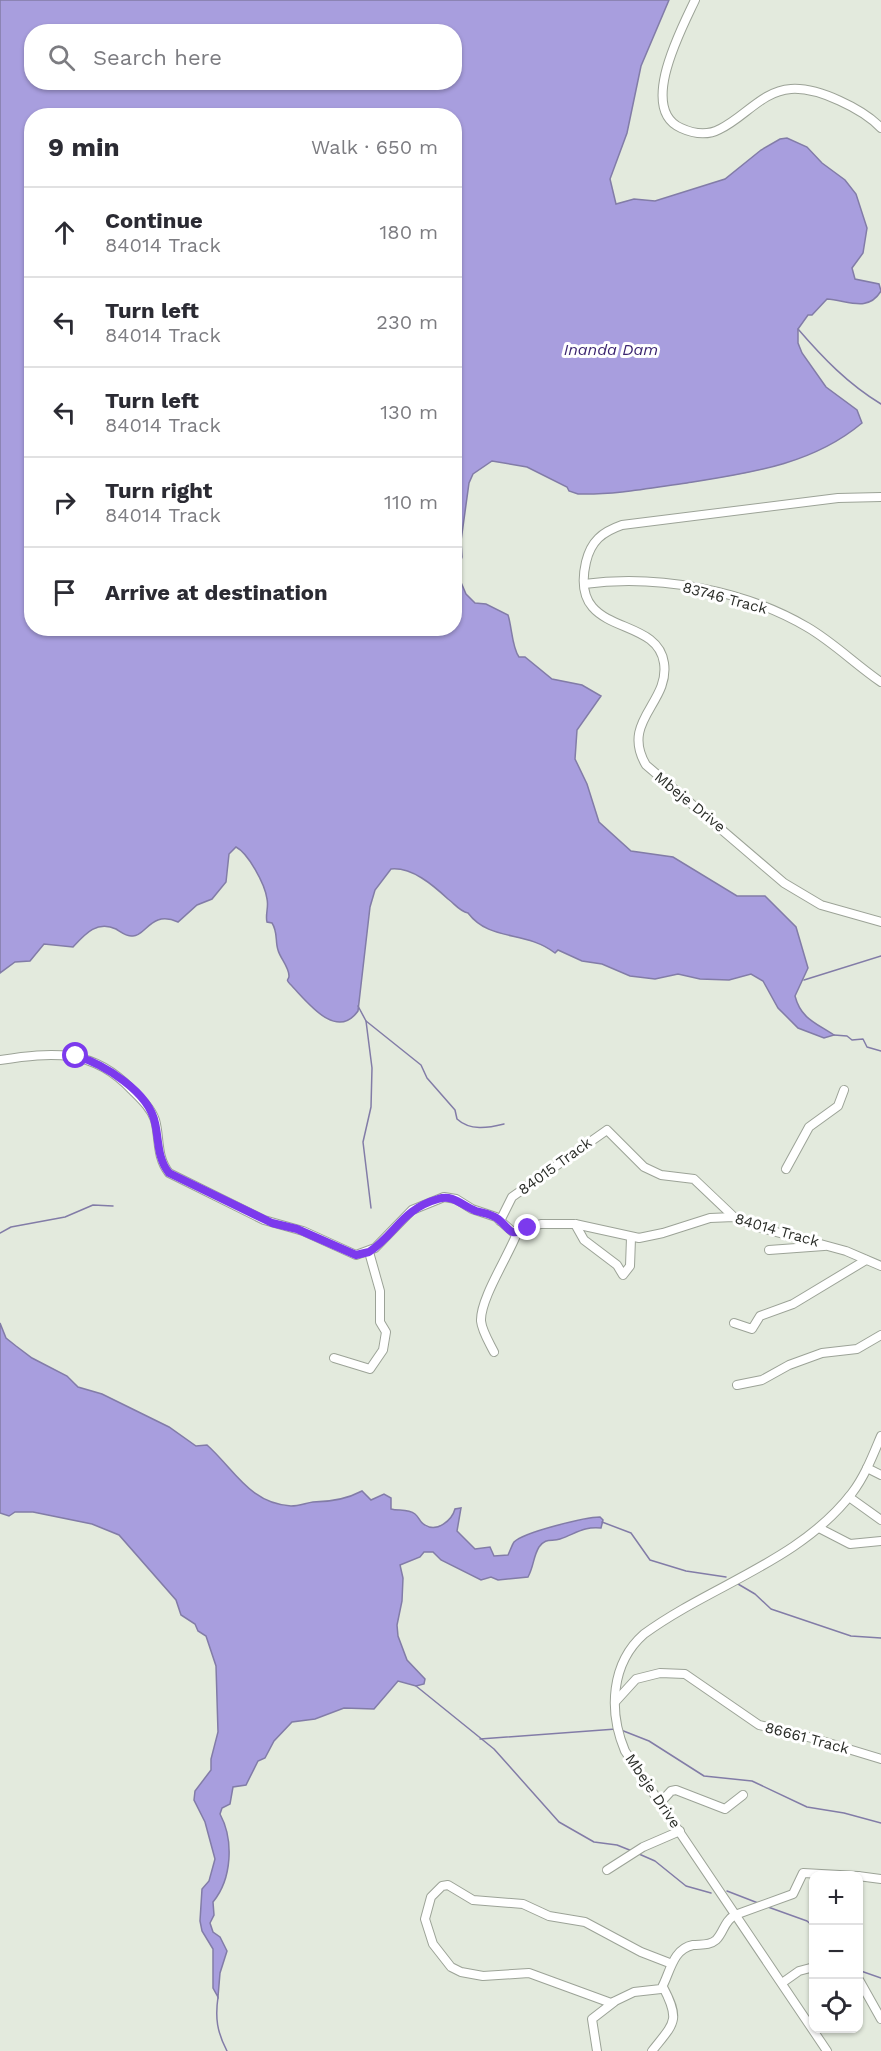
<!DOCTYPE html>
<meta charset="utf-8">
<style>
:root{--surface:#fff;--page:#f7f7f7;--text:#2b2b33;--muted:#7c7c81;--line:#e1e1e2}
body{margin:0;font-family:"Work Sans",sans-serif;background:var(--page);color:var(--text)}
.controls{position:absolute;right:18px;bottom:18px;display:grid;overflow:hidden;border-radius:12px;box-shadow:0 2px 4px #0004}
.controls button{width:54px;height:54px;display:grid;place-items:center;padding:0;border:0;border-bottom:2px solid var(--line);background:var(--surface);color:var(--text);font:30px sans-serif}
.stop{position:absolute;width:18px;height:18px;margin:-14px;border:4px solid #7c3aed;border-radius:50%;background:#fff}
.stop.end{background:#7c3aed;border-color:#fff;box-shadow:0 2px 6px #0008}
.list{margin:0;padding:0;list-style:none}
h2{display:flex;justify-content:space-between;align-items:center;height:78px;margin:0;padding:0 24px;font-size:26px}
h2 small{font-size:20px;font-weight:400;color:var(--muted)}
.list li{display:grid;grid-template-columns:39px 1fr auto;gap:18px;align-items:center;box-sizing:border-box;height:90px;padding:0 24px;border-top:2px solid var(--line)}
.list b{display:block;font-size:22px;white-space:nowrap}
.list p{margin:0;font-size:20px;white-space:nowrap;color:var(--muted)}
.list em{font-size:20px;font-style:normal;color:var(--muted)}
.icon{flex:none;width:33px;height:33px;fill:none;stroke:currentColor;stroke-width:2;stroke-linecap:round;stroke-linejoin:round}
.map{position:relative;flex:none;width:881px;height:2051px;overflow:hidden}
.search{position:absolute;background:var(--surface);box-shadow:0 2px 4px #0004;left:24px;top:24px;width:438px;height:66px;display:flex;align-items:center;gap:15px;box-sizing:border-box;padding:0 21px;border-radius:24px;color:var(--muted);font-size:22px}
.panel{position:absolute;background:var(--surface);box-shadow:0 2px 4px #0004;left:24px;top:108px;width:438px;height:528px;border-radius:24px}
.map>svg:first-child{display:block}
.water{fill:#a89ede;stroke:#827ca7;stroke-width:1.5;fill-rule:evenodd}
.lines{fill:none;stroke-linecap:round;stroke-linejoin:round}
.stream{stroke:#827ca7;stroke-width:1.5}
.minor-casing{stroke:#9ca397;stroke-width:10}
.minor{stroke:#fff;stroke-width:8}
.route{stroke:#7c3aed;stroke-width:8}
.labels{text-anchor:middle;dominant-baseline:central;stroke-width:6;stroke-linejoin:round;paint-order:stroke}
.street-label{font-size:15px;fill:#2a2d28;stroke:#fff}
.water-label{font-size:16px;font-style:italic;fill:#3b2570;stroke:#fff}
</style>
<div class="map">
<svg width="881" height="2051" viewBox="0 0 881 2051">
<rect width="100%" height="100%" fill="#e3eadd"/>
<!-- water -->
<g class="water">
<path d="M0 0H669L641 66 627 133 610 179 616 204 634 199 655 201 725 179 761 150 780 139 787 138 807 147 822 163 845 180 856 194 867 228 863 253 852 268 855 279 879 284 881 291C868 313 847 300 827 299L812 315H808L798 329V343L802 353 826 387 857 410 862 423C812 465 749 473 687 483 651 488 615 495 578 494L569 491 567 487 527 467 492 461 473 474 469 483 461 541 462 557 457 573 466 594 475 603 486 604 508 615C512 627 512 648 519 657H525L552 679 582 685 601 696 577 730 575 759 587 784 599 822 631 851 673 857 737 896H765L796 927 808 968 795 996C801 1019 816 1023 834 1035L824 1038 798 1028 778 1008 763 981 751 974 729 980 700 979 678 974 655 979 630 976 602 964 582 961 558 950 555 953C525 930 490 942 468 913 459 911 455 904 448 899 433 885 412 867 391 869L375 890 370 907 358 1011C336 1042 306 1000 290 984 285 979 289 980 289 976 289 967 280 958 278 950 275 941 278 932 272 923L267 922C265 915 269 907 267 899 265 884 248 853 236 847L229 854 226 882 212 899 197 905 178 922C151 910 146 936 133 936 127 937 121 932 116 929 97 920 85 934 73 947L44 944 30 961 15 962 0 973ZM32 32H454V82H32ZM32 116H454V628H32Z"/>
<path d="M0 1323 6 1338 16 1346 32 1358 67 1376 78 1387 102 1394 169 1427 196 1446 207 1445C234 1469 250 1504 291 1506 299 1506 306 1503 313 1502 330 1502 347 1499 362 1491L371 1500 384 1494 391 1498V1509C399 1511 408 1509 415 1514 419 1517 420 1523 425 1525 437 1533 452 1520 455 1509L461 1508 457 1531 475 1549 490 1547 494 1556 508 1555C510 1551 512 1545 514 1542 524 1532 586 1517 600 1517L603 1520 601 1528C584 1526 575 1534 560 1539 552 1542 546 1537 539 1547 533 1557 534 1566 528 1577L498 1580 491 1577 481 1580 441 1560 433 1552H424L420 1557 400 1565 403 1578 402 1601 397 1625 398 1636 407 1660 425 1679 424 1684 416 1686 398 1681 374 1709 344 1708 315 1719 292 1722 274 1741 265 1758 258 1761 246 1785 233 1787 230 1804 222 1808 220 1814C234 1840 232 1879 213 1902L214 1915 210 1923 213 1932 220 1937 227 1951 220 1973 218 1997 213 1988V1949L202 1931 200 1921 202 1889 209 1881 215 1859 205 1822 194 1800 195 1791 211 1770V1759L218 1732 216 1666 206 1636 198 1631 195 1624 181 1615 176 1600 119 1535 92 1524 33 1512H15L9 1516 0 1513Z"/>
</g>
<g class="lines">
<!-- stream -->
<g class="stream">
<path d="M798 329C823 358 848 384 881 404"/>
<polyline points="804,980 881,956"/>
<polyline points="358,1006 366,1021 372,1068 371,1107 363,1142 371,1208"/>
<path d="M366 1021 421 1065 427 1078 455 1110 457 1119C470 1131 488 1128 504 1124"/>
<polyline points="834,1035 847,1036 852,1040 863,1039 867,1047 881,1051"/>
<polyline points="0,1233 11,1227 65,1217 93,1205 113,1206"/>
<polyline points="602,1522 631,1533 650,1560 686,1571 726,1577"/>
<polyline points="738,1584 755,1594 771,1609 851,1636 881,1638"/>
<polyline points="416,1686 494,1749 559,1822 594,1842 617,1845 632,1851"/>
<polyline points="621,1730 649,1741 704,1776 752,1781 807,1807 844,1813 881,1823"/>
<polyline points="480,1739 616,1729"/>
<polyline points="639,1854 655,1861 686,1886 711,1893"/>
<polyline points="727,1891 758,1903"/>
<polyline points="768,1907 807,1921 814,1927"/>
<polyline points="858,1970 881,1978"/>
<path d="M218 1997C215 2018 217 2032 227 2051"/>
</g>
<!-- minor casing -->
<g class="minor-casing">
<g id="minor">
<path d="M695 0C682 28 638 109 681 128 694 134 707 136 720 129 745 117 762 91 791 89 818 87 863 109 881 128"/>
<path d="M881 497 838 498 622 525C602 532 591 541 586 562 568 639 657 613 664 663 670 703 620 721 646 765L784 883 821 905 881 922"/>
<path d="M584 584C657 574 744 590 807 627 833 642 856 665 881 682"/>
<path d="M0 1060C52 1052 93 1048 132 1090 141 1099 151 1108 155 1120 160 1137 156 1157 169 1173L264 1220 303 1231 356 1255 375 1248 412 1210 444 1197 456 1199 472 1209 496 1217 513 1232 541 1224H575L639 1238 663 1233 710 1218 734 1217 758 1227 846 1251 881 1266"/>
<polyline points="786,1169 809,1127 838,1106 844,1090"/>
<polyline points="500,1221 512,1197 607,1130 644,1167 661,1175 694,1179 734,1217"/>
<polyline points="575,1224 584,1240 617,1265 623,1275 630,1266 631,1238"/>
<polyline points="769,1250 824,1246"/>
<polyline points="734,1323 752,1329 760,1316 793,1304 866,1260"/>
<path d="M494 1352C489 1342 482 1331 481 1321 480 1299 509 1255 517 1233"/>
<polyline points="334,1358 370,1369 383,1350 386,1332 380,1322 380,1291 369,1252"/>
<polyline points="737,1385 762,1380 789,1365 822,1353 857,1349 881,1335"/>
<polyline points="867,1468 881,1475"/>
<polyline points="849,1497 881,1520"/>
<polyline points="819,1528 850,1544 881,1541"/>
<polyline points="616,1701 636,1679 660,1673 685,1674 759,1725 812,1738 881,1759"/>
<polyline points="660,1803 671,1791 676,1790 725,1809 743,1795"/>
<polyline points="607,1870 643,1847 680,1831"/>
<polyline points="858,1876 881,1879"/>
<path d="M672 1964 641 1952 585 1922 549 1916 523 1904 473 1900 448 1885 442 1886 431 1897 425 1919 433 1944 451 1967 461 1972 483 1976 529 1973 611 2003 634 1992 661 1989C670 1974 672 1949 693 1945 701 1944 709 1946 716 1940 724 1932 724 1921 735 1915L793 1894 803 1873 858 1876"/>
<polyline points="858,1978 881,2019"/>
<polyline points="782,1983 799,1971 814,1967"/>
<polyline points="597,2051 592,2019 614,2002"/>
<path d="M652 2051C674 2023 681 2021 663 1987"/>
<path d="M827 2051 625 1751C608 1711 611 1663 644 1634 711 1585 800 1561 852 1493 865 1476 873 1455 881 1436"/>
</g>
</g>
<!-- minor -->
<use href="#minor" class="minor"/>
</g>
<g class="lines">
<!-- route -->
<path class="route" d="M76 1056C104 1064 149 1092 155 1123 159 1140 157 1158 169 1173L272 1223 297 1229 356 1255 369 1252C396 1234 402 1209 438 1199 454 1194 462 1206 476 1211 483 1213 492 1214 498 1219 511 1229 508 1238 528 1228"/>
</g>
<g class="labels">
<!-- street labels -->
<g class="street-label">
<text transform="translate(725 598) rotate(15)">83746 Track</text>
<text transform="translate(690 802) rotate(39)">Mbeje Drive</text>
<text transform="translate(555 1166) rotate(-36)">84015 Track</text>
<text transform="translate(777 1230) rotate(16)">84014 Track</text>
<text transform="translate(807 1738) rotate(15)">86661 Track</text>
<text transform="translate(653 1791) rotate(56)">Mbeje Drive</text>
</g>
<!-- water labels -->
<g class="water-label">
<text x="611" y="349">Inanda Dam</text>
</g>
</g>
</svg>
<div class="controls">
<button>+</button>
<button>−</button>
<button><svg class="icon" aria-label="locate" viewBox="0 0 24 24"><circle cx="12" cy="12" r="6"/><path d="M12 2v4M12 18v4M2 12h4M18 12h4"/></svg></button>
</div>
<div class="stop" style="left:76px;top:1056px"></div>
<div class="stop end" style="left:528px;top:1228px"></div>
<div class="search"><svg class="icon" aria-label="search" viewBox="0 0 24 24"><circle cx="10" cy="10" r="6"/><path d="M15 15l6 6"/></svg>Search here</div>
<section class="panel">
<h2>9 min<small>Walk · 650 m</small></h2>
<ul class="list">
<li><svg class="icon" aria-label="ahead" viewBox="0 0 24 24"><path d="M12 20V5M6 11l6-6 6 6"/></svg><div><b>Continue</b><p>84014 Track</p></div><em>180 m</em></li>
<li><svg class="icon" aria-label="left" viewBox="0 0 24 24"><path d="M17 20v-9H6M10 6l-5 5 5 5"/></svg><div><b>Turn left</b><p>84014 Track</p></div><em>230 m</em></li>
<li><svg class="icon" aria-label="left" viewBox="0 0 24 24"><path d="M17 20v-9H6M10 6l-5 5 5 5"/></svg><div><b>Turn left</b><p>84014 Track</p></div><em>130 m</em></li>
<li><svg class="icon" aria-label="right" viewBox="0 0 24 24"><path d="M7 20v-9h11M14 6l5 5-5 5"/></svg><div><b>Turn right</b><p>84014 Track</p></div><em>110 m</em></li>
<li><svg class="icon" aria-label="arrive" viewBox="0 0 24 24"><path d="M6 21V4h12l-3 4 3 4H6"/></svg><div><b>Arrive at destination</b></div></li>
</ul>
</section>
</div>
